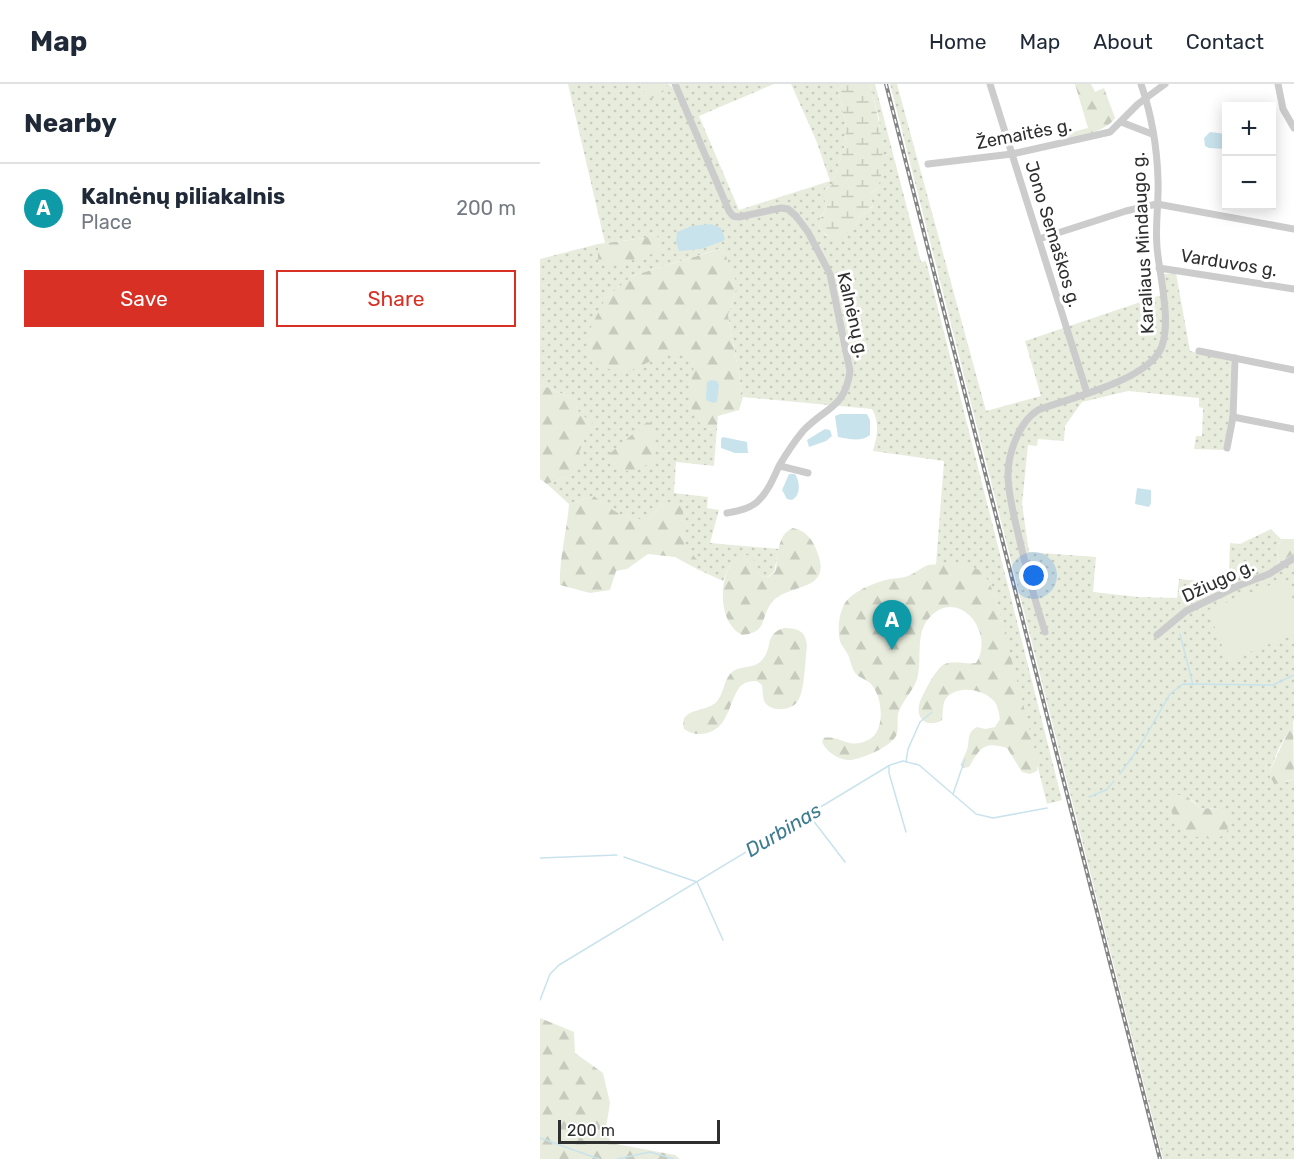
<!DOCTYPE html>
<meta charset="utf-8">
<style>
:root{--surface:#fff;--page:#f2f2f3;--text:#1f2937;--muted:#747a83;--line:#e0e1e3;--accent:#d93025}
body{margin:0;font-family:Rubik,sans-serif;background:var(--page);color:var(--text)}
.controls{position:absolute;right:18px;top:18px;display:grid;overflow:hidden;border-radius:0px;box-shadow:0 3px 15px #0003}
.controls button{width:54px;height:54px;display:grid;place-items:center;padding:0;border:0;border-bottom:2px solid var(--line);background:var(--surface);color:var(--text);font:30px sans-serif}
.scale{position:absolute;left:18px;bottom:15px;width:162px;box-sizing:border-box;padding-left:6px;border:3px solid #2f2f2f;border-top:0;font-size:16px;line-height:21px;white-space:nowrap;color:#2f2f2f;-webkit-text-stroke:4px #fff;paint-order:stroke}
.you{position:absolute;left:494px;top:492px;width:21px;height:21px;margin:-15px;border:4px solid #fff;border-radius:50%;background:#1a73e8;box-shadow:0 0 0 9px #1a73e833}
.badge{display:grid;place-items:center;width:39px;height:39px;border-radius:50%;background:var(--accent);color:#fff;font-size:20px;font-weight:700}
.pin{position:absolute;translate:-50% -50px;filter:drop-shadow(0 2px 3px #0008)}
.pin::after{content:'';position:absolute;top:32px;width:21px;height:18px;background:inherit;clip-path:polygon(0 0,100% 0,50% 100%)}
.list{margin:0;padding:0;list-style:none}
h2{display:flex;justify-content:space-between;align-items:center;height:78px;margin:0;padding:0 24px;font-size:26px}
h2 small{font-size:20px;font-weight:400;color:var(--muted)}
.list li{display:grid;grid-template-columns:39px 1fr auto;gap:18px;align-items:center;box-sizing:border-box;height:90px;padding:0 24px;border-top:2px solid var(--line)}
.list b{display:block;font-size:22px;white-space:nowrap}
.list p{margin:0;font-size:20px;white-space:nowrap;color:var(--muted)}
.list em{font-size:20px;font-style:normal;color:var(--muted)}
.actions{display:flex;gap:12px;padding:18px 24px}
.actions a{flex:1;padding:14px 0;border:2px solid var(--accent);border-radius:0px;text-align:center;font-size:21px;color:var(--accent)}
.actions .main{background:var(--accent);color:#fff}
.map{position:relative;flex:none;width:754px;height:1075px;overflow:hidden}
header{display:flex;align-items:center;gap:36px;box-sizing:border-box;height:84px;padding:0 30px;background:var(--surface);border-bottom:2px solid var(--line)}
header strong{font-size:28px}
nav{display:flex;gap:33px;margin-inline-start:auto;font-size:21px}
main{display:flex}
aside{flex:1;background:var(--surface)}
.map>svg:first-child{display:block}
.grass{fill:url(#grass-dots);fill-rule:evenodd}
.forest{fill:url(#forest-firs)}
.wetland{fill:url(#wetland-marsh)}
.pitch{fill:#e7ecdd}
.water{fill:#c9e3ec}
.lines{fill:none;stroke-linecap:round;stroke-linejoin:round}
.stream{stroke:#c9e3ec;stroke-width:1.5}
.minor{stroke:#ccc;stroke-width:7}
.rail-casing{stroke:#848484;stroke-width:4}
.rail{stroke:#fff;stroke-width:1.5;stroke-dasharray:4.5;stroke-linecap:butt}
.labels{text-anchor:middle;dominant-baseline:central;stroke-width:6;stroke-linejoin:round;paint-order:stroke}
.street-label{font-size:18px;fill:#2f2f2f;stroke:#fff}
.water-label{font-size:20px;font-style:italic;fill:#3d7c90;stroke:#fff}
</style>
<header>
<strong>Map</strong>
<nav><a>Home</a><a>Map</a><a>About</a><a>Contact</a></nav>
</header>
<main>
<aside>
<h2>Nearby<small></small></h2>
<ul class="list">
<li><span class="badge" style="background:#0f9aa8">A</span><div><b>Kalnėnų piliakalnis</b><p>Place</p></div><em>200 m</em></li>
</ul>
<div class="actions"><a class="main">Save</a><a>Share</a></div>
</aside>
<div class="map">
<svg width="754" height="1075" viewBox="0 0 754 1075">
<defs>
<pattern id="grass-dots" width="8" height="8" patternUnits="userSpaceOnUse" patternTransform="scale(1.5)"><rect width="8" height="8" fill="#e7ecdd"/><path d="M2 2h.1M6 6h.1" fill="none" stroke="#c6cbbe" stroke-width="1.8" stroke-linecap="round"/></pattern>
<pattern id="forest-firs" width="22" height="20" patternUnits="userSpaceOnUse" patternTransform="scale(1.5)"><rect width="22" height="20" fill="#e7ecdd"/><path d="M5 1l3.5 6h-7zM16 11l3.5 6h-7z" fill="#c6cbbe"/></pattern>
<pattern id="wetland-marsh" width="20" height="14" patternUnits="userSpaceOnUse" patternTransform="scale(1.5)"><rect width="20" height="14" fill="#e7ecdd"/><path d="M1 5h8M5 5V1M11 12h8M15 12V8" fill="none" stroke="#c6cbbe"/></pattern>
</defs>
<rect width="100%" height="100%" fill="#fff"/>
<!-- grass -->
<g class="grass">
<path d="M28 0H100L104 10 121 11 129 0 133 4 138 0H234L159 32 199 126 290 97 276 56 251 0H304L298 5 306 43 305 61 292 101 285 105 284 114 287 123 280 134 279 142 286 152 316 141 320 132 329 127 333 122 330 114V110L338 104 339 99 342 68 339 35 330 0H335L381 178 386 177 522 716 507 720 456 515C441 479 431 481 396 481L404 377 333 367C337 353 340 339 332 325L203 313 188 231 196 205 184 168 179 165 92 192 65 215 115 275 139 267 153 276 155 287 150 305 168 346 177 344 174 382 136 378 134 409 168 413 167 424 179 426 170 459 239 465 234 488 227 493 221 492 217 487 214 477 190 481 183 497 155 484 157 477 143 460V427L123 419 109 435C84 436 73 428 54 412L29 420 7 400 25 393 39 368 40 331 36 322V316L0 300V175L58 160V176L121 157 115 151 111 150 105 154 65 159Z"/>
<path d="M350 0H357L446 327 501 312 485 257 624 210V190L636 189 650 267 691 277 690 338 685 366 654 365 656 352H662L663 324 659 323V314L588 307 542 318 525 342 524 357 498 355 497 362 488 361 482 420 489 468 556 473 553 508 598 513 637 514 639 495 680 499 689 487 690 459 700 460 731 445 741 455 737 466 739 478 754 470V636L738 666 730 687 747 698 754 695V1075H623ZM651 715 660 724 681 725 644 746Z"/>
</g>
<!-- forest -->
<g class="forest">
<path d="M535 0H551L555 8 564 4 575 34C565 49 539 51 523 55L522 51 548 44Z"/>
<polygon points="111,150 116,151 121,157 122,167 75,181 58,176 58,160 105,154"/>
<path d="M180 165 184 168 196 197V205L188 231 203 313 199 326 178 332 177 344 168 346C154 336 148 323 150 305 151 294 155 288 153 276L139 268 115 275 88 288 56 283 47 272 48 249 65 215 92 192Z"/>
<path d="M0 300 36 316C35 329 43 332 53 337L39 368 43 379 25 393 7 400 0 395Z"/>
<path d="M107 338 112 340C116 352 115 364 113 376 92 391 94 390 70 381L68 371Z"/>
<path d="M54 412C73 427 84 436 109 435L123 419 138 418 143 427 144 460 158 477 155 484 135 473 108 470 87 485 76 487 70 506 50 509 20 501C19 474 27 447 29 420Z"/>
<path d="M253 444C265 447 271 453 276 465 295 508 251 499 234 516 219 531 230 548 202 551 168 533 185 461 209 472 216 475 216 486 221 492L228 493 235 488C239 472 236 451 253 444Z"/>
<polygon points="741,455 754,455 754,470 739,478 737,466"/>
<path d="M388 481C405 480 435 476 446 493 450 500 453 508 456 515L498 678 497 687 490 690 482 688 467 664C444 657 440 664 429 683L424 684 421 681C422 676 425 671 427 666 430 657 426 649 437 643L445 645 455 643 460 635C459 629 458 622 454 617 443 605 419 601 407 613 402 618 403 630 402 636 389 644 376 637 379 621 382 611 395 586 403 581 413 575 425 581 436 579 456 548 418 503 390 533 374 549 383 575 377 595 373 607 364 615 359 627 356 634 359 641 357 649 355 662 318 677 307 676 297 675 286 667 282 658L284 654C301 651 307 666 328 656 346 648 343 613 331 600 327 596 320 594 316 590 312 585 311 579 309 573 307 567 302 563 300 557 297 545 299 523 309 514 319 505 336 498 350 495 356 494 362 494 368 492 375 489 381 484 388 481Z"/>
<path d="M244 544C258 544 266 547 267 562 265 577 265 602 259 615 254 626 235 629 226 620 222 615 223 607 222 601L217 597C210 597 203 598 199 604 188 620 189 643 167 649 158 651 151 650 144 645 138 622 168 630 178 616 184 608 184 595 192 588 201 581 215 585 222 576 234 563 223 551 244 544Z"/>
<polygon points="753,636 754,695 740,700 734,699 730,693 730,687"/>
<path d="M636 711H645L660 724 681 725 687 728 689 737 687 748C680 755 673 755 664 754 643 752 639 739 629 723L628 719 630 714Z"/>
<polygon points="0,934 34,948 35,969 63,989 70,1019 66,1043 71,1059 135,1071 140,1075 0,1075"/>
</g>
<!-- wetland -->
<g class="wetland">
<polygon points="100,0 129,0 121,11 114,15 104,10"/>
<path d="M304 0H330C338 33 349 71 338 104L330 110V114L333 121 329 127 320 132 316 141 300 155C289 155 281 149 278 138L287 123 282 108 292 101 305 61 306 43 298 5Z"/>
</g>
<!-- pitch -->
<polygon class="pitch" points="745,495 754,518 754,550 688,577 668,526"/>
<!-- water -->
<g class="water">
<polygon points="670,48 686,50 686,65 669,64 665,62 664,54"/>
<polygon points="171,140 181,144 185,155 183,157 161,165 139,167 136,158 137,148 152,142"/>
<polygon points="171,296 177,297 179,301 177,318 173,319 166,316 167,298"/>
<path d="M300 330H327L330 336V351C322 358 308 355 298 353L295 332Z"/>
<polygon points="285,345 290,346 292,352 286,357 269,363 267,356"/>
<polygon points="183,353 207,358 208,369 195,369 181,364 181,355"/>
<path d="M249 390H255C260 398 261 411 252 416L247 415 242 406Z"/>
<polygon points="597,404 611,406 611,419 609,423 595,420"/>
</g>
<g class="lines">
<!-- stream -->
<g class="stream">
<polyline points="640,550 653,601"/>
<polyline points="366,678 368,665 380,638 392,628"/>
<polyline points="349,682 349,689 366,748"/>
<polyline points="580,690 600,662 630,610 643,600 733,601 754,591"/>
<polyline points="413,710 425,675"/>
<polyline points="549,713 566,706 574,697"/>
<polyline points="269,731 305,778"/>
<polyline points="84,773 157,798 183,856"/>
<polyline points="0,774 77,771"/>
<polyline points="0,916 10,890 19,881 350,681 363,677 379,681 436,730 453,734 507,724"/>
<polyline points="0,1054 59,1075"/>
<polyline points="77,1075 110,1068 134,1075"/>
</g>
<!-- minor -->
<g class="minor">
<path d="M135 0 189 127 193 132 199 133 241 124 248 125 256 132 268 148 290 190 310 287C305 325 285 323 263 347 254 358 246 370 239 382 233 395 228 408 217 418 209 425 197 427 187 429"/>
<polyline points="450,0 547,309"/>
<polyline points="738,0 743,25 754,44"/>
<polyline points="581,38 612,50"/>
<polyline points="388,80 472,70 570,48 598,20 625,0"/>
<polyline points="499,155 586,127 617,120 754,145"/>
<polyline points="619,184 754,205"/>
<polyline points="659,267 754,286"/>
<polyline points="693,333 754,345"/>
<polyline points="687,364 693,333 695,274"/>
<polyline points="240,382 268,389"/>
<path d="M505 548C494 514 485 480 477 445 473 428 468 409 468 391 468 369 479 338 498 326 530 314 596 299 617 271 635 248 619 191 617 163 615 140 619 118 618 95 617 64 611 29 601 0"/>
<polyline points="617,551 646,527 700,501 729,490 754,474"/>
</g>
<!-- rail casing -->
<g class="rail-casing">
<polyline id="rail" points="346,0 620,1075"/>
</g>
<!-- rail -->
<use href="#rail" class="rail"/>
</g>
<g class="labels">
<!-- street labels -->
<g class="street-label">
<text transform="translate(484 50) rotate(-11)">Žemaitės g.</text>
<text transform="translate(513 150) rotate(73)">Jono Semaškos g.</text>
<text transform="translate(603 159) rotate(-93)">Karaliaus Mindaugo g.</text>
<text transform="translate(689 179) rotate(9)">Varduvos g.</text>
<text transform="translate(313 231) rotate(77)">Kalnėnų g.</text>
<text transform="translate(678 497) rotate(-25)">Džiugo g.</text>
</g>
<!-- water labels -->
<g class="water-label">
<text transform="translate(243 746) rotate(-31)">Durbinas</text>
</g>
</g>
</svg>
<div class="controls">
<button>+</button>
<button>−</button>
</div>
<div class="scale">200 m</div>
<div class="you"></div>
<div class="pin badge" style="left:352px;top:566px;background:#0f9aa8">A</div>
</div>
</main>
